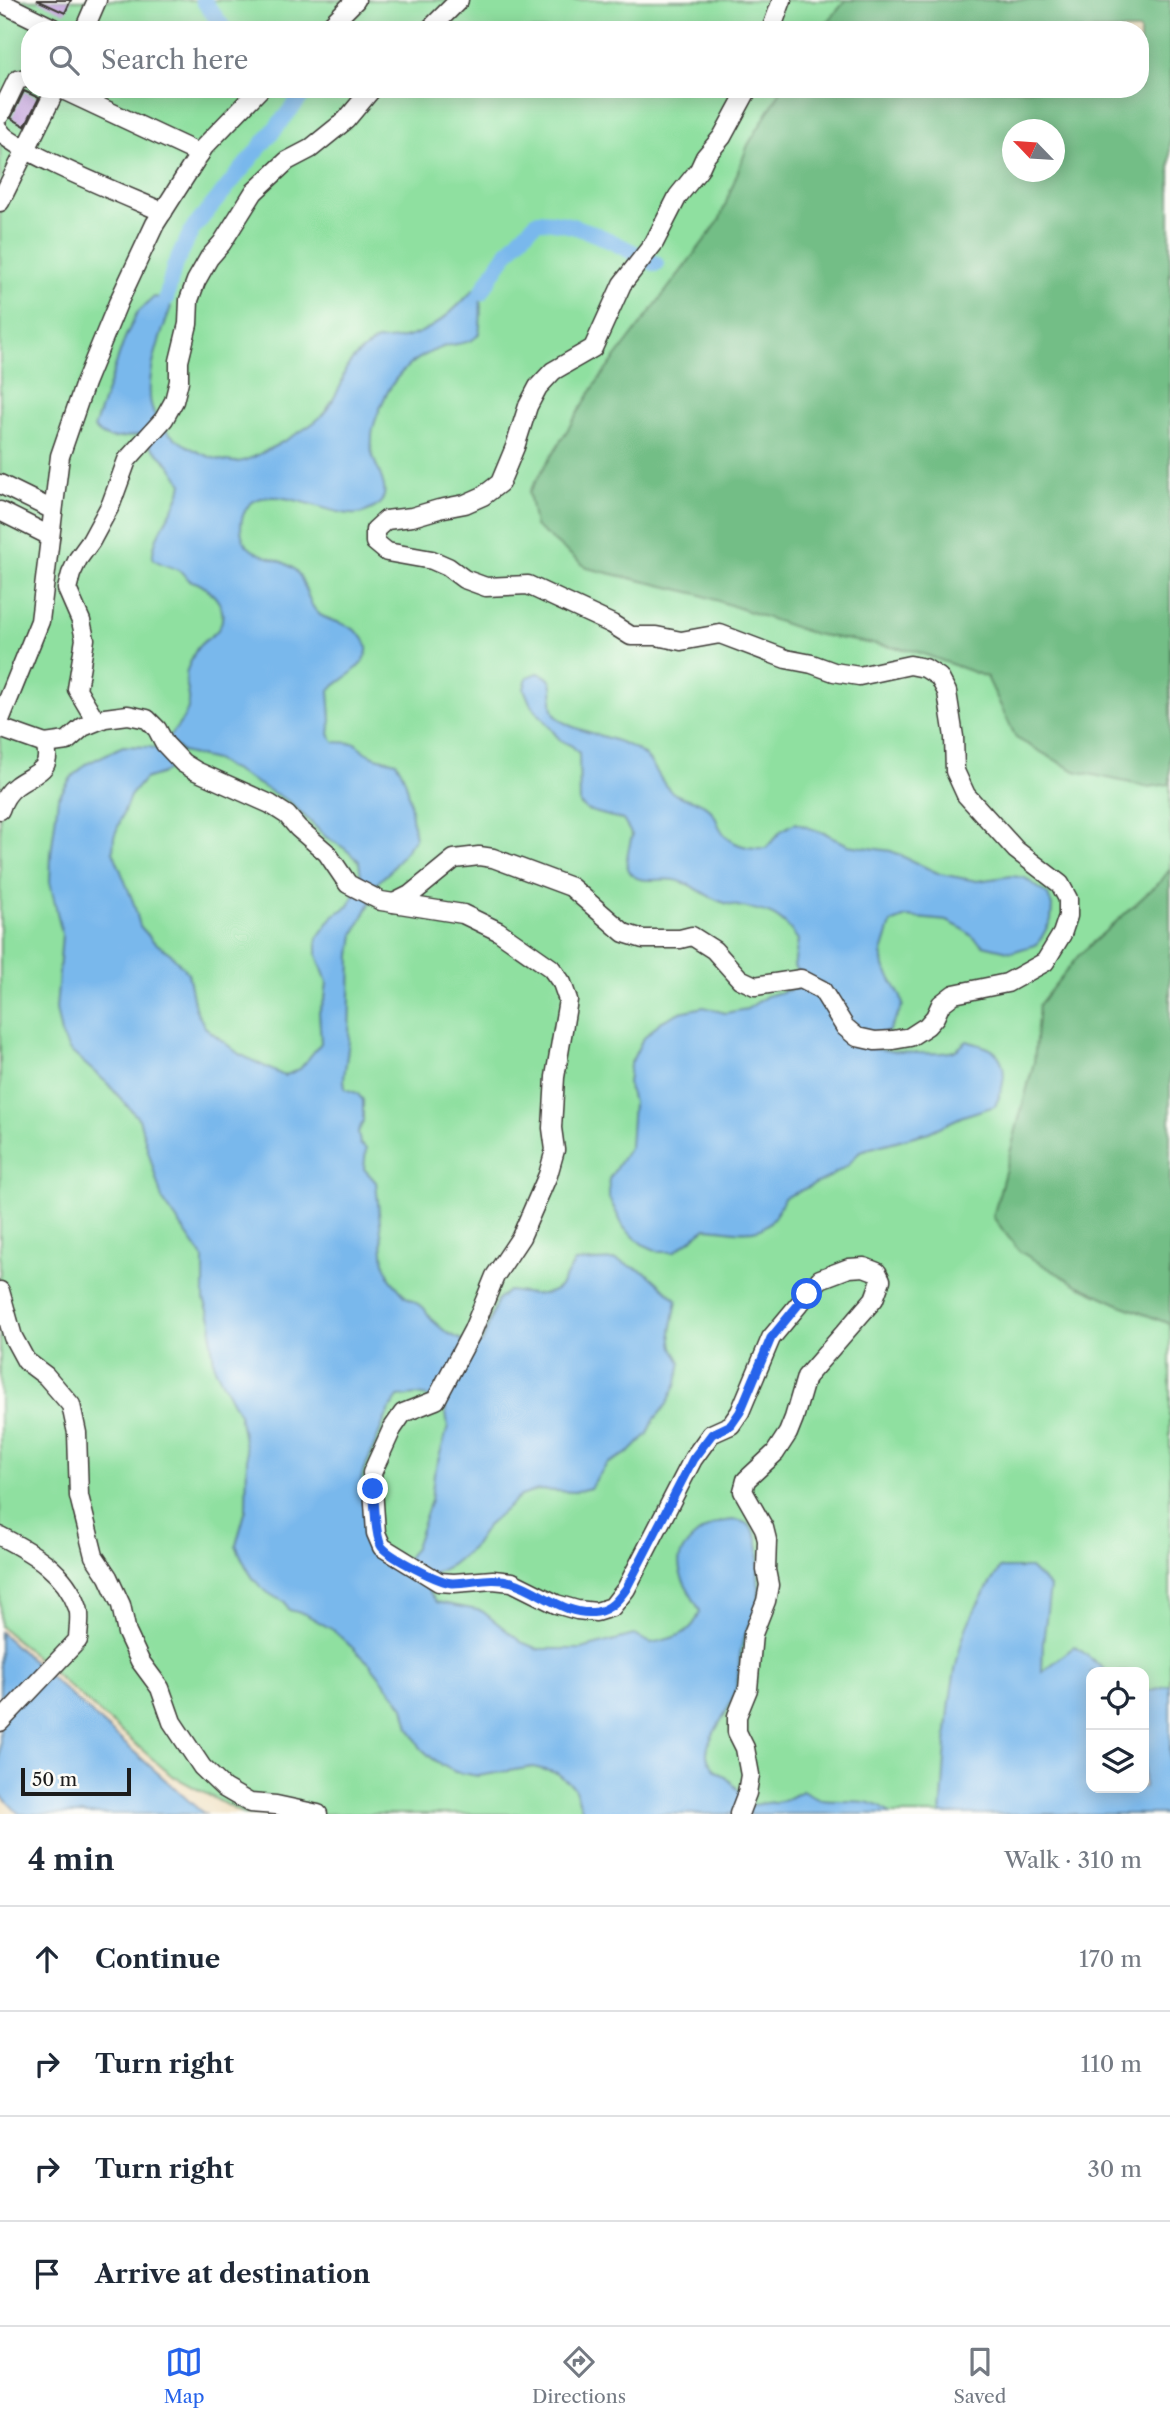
<!DOCTYPE html>
<meta charset="utf-8">
<style>
:root{--surface:#fff;--page:#f2f2f3;--text:#1f2937;--muted:#747a83;--line:#e0e1e3;--accent:#2563eb}
body{margin:0;font-family:"Libre Caslon Text",serif;background:var(--page);color:var(--text)}
.controls{position:absolute;right:21px;bottom:21px;display:grid;overflow:hidden;border-radius:14px;box-shadow:0 4px 18px #0003}
.controls button{width:63px;height:63px;display:grid;place-items:center;padding:0;border:0;border-bottom:2px solid var(--line);background:var(--surface);color:var(--text);font:35px sans-serif}
.compass{position:absolute;left:1002px;top:119px;width:63px;height:63px;border-radius:50%;background:var(--surface);box-shadow:0 4px 18px #0003;rotate:295deg}
.scale{position:absolute;left:21px;bottom:18px;width:110px;box-sizing:border-box;padding-left:7px;border:4px solid #1c1c1c;border-top:0;font-size:19px;line-height:24px;white-space:nowrap;color:#1c1c1c;-webkit-text-stroke:5px #fdfcf7;paint-order:stroke}
.stop{position:absolute;width:21px;height:21px;margin:-16px;border:5px solid #2563eb;border-radius:50%;background:#fff}
.stop.end{background:#2563eb;border-color:#fff;box-shadow:0 2px 7px #0008}
.list{margin:0;padding:0;list-style:none}
h2{display:flex;justify-content:space-between;align-items:center;height:91px;margin:0;padding:0 28px;font-size:30px}
h2 small{font-size:23px;font-weight:400;color:var(--muted)}
.list li{display:grid;grid-template-columns:46px 1fr auto;gap:21px;align-items:center;box-sizing:border-box;height:105px;padding:0 28px;border-top:2px solid var(--line)}
.list b{display:block;font-size:26px;white-space:nowrap}
.list em{font-size:23px;font-style:normal;color:var(--muted)}
.icon{flex:none;width:38px;height:38px;fill:none;stroke:currentColor;stroke-width:2;stroke-linecap:round;stroke-linejoin:round}
.map{position:relative;flex:none;width:1170px;height:1814px;overflow:hidden}
.search{position:absolute;background:var(--surface);box-shadow:0 4px 18px #0003;left:21px;right:21px;top:21px;height:77px;display:flex;align-items:center;gap:18px;box-sizing:border-box;padding:0 24px;border-radius:28px;color:var(--muted);font-size:26px}
.sheet{height:511px;background:var(--surface)}
nav{display:flex;justify-content:space-around;align-items:center;box-sizing:border-box;height:98px;border-top:2px solid var(--line);background:var(--surface);font-size:19px;color:var(--muted)}
nav a{display:grid;justify-items:center;gap:4px}
nav .on{color:var(--accent)}
.map>svg:first-child{display:block}
.green{fill:#8fe0a0;stroke:#567e5e;stroke-width:2;fill-rule:evenodd}
.forest{fill:#73be86;stroke:#486d51;stroke-width:2;fill-rule:evenodd}
.water{fill:#79b8ec;stroke:#4a6a84;stroke-width:2;fill-rule:evenodd}
.lines{fill:none;stroke-linecap:round;stroke-linejoin:round}
.canal{stroke:#79b8ec;stroke-width:16}
.building{fill:#c3a3dd}
.minor-casing{stroke:#3c3935;stroke-width:21}
.minor{stroke:#fff;stroke-width:18}
.route{stroke:#2563eb;stroke-width:9}
</style>
<div class="map">
<svg width="1170" height="1814" viewBox="0 0 1170 1814">
<rect width="100%" height="100%" fill="#fdfcf7"/>
<filter id="ink" filterUnits="userSpaceOnUse"><feTurbulence type="fractalNoise" baseFrequency=".0143" numOctaves="2"/><feDisplacementMap in="SourceGraphic" scale="14" xChannelSelector="R" yChannelSelector="G"/><feConvolveMatrix kernelMatrix="1 2 1 2 8 2 1 2 1" color-interpolation-filters="sRGB"/></filter>
<filter id="wash" filterUnits="userSpaceOnUse"><feTurbulence type="fractalNoise" baseFrequency=".00686" numOctaves="4" result="noise"/><feDisplacementMap in="SourceGraphic" scale="28" xChannelSelector="R" yChannelSelector="G"/><feGaussianBlur stdDeviation="1.57" result="paint"/><feColorMatrix in="noise" values="0 0 0 0 0 0 0 0 0 0 0 0 0 0 0 0 0 1.4 0 .05"/><feComposite in="paint" operator="in"/></filter>
<g filter="url(#wash)">
<rect width="100%" height="100%" fill="#f0e0c1"/>
<!-- green -->
<path class="green" d="M0 0H956L933 30H30V89H888L1170 644V1814H243L171 1775 0 1626ZM1091 1672H1144V1788H1091Z"/>
<!-- forest -->
<g class="forest">
<path d="M846 0H1170V784L1149 787 1075 771 1016 738 987 677 915 651 814 634 698 594 587 568 535 526 529 492 597 382 719 221 748 145 782 89H1140V30H821ZM1012 130H1054V172H1012Z"/>
<polygon points="1170,869 1170,1324 1123,1306 1079,1286 1019,1251 993,1217 1034,1062 1039,1005 1079,955 1161,881"/>
</g>
<!-- water -->
<g class="water">
<path d="M474 289 481 293C480 303 482 329 478 335 470 345 454 343 443 347 416 357 398 370 385 397 380 409 372 424 372 437 372 442 371 448 372 453 376 471 398 496 372 509 368 511 361 514 357 514 330 517 265 478 246 509 242 517 241 520 241 529 243 561 279 553 296 571 308 584 306 606 322 616 333 622 347 623 356 631 387 655 346 676 329 690L331 720 329 734 334 742 355 743 365 752 376 757 396 762C412 785 410 812 415 838L390 871 377 883 370 903 354 934 351 955 349 1041 344 1078 345 1089 357 1093 363 1100V1122L358 1132 360 1144 366 1149 364 1169 376 1182 384 1262 391 1280 405 1296 424 1308 432 1320 447 1333 472 1345 482 1343 497 1301 508 1291C524 1292 546 1300 559 1287 565 1280 569 1269 575 1262L616 1260 647 1273 677 1300 671 1332 673 1348 681 1362 677 1383 667 1404 654 1420 648 1434 630 1452 607 1464 590 1488 574 1492 538 1490 521 1496 487 1526 472 1548 451 1565 435 1573 426 1587 437 1602 482 1611 521 1642 538 1649H581L634 1635 651 1643C673 1638 693 1635 700 1611 692 1595 675 1575 680 1557 687 1533 737 1505 753 1530 762 1544 758 1562 758 1577 758 1583 760 1588 759 1593 758 1615 742 1633 740 1655 738 1676 739 1686 729 1706 723 1719 702 1746 708 1759 713 1772 726 1775 734 1785 740 1792 743 1798 751 1805L783 1801 802 1791C809 1795 816 1799 823 1800 845 1803 874 1796 890 1814H584L574 1787 557 1773 533 1767 478 1776 455 1772 436 1762 421 1748 409 1728 404 1707 369 1663 333 1630 305 1614 289 1610 285 1602C256 1590 248 1573 236 1545L246 1509 247 1457 239 1414 215 1368 211 1341 212 1321 204 1300V1259L162 1199 139 1119 107 1083 69 1050 61 1034 56 1009 62 934 50 882 51 854 58 798 71 778 86 764 123 746 150 747 167 751 178 764 163 773 144 779 130 796 114 837 113 851 134 904 140 926 153 941 171 954 188 973 195 1008 205 1027 239 1054 284 1076 300 1069 321 1043 319 1012 325 998 327 982 317 955V938L334 915 349 906 361 877 359 861 344 848 326 837 290 802 215 760 182 752 167 739C177 728 191 712 189 697 188 688 184 679 187 670 190 663 194 651 199 646 205 639 214 636 219 628 231 606 208 585 189 580 180 566 166 568 153 559 151 532 178 512 182 483L170 465 139 435C119 437 109 444 94 428L125 338 137 313 154 297 166 299 171 307C161 334 142 384 153 411 163 438 209 462 237 462 250 462 305 430 317 420 327 413 335 396 341 385 343 380 343 374 346 369 352 357 366 348 377 340 419 343 447 319 474 289ZM417 1395 428 1397 445 1405 448 1427 434 1474 431 1500 415 1547 400 1568C367 1560 372 1540 367 1514 365 1501 360 1489 362 1476 363 1469 368 1463 370 1456 380 1434 383 1417 398 1397Z"/>
<path d="M538 673C564 680 544 702 557 717 573 734 621 735 645 756 657 767 661 786 675 794 688 801 703 799 713 813 716 817 717 823 720 828 729 845 748 849 766 848L781 831 795 823 827 834 848 845 891 851 940 874 977 881 1012 876 1025 878 1048 895 1052 906 1051 920 1038 944 1012 952 983 945 963 929 947 921 906 917 891 923 882 952 884 967 901 997 903 1005 888 1032C875 1034 856 1033 847 1021 839 1009 839 998 827 988 817 979 803 977 794 967L798 940C773 902 755 914 719 901 703 895 692 883 675 880 661 877 639 886 630 872 623 862 630 846 632 835L623 820 587 810 580 804 579 753 572 746 560 740 530 703 524 689 527 677Z"/>
<path d="M804 986C828 1000 836 1026 856 1042 868 1052 938 1056 954 1051 958 1049 963 1044 967 1041 976 1044 988 1046 995 1052 1010 1066 1003 1090 995 1106L963 1116 929 1132 860 1151 848 1165 826 1179 784 1198C766 1244 745 1230 706 1228L674 1252H660L642 1244 624 1228 609 1198V1179L630 1146 633 1103 628 1083 630 1065 642 1040 660 1022 680 1012 704 1007 725 1013 747 1009 767 996Z"/>
<path d="M1000 1568H1030L1050 1587 1043 1643 1042 1672 1075 1646 1108 1672H1091V1788H1144V1692L1170 1685V1814H941C946 1757 946 1696 962 1641 969 1615 986 1590 1000 1568Z"/>
<polygon points="0,1632 198,1809 205,1814 19,1814 0,1794"/>
</g>
<g class="lines">
<!-- canal -->
<g class="canal">
<polyline points="203,0 225,30"/>
<path d="M481 293C498 264 512 243 538 221 580 221 619 246 656 264"/>
<polyline points="166,299 174,267 192,230 306,91 303,89"/>
</g>
</g>
<g id="blocks">
<!-- building -->
<g class="building">
<polygon points="37,0 71,0 65,13"/>
<polygon points="24,91 39,98 25,126 11,118"/>
</g>
</g>
</g>
<g filter="url(#ink)">
<use href="#blocks" fill-opacity="0" stroke="#3c3935" stroke-width="2"/>
<g class="lines">
<!-- minor casing -->
<g class="minor-casing">
<g id="minor">
<polyline points="2,3 57,30"/>
<polyline points="84,30 97,0"/>
<polyline points="326,30 356,0"/>
<polyline points="429,30 459,0"/>
<polyline points="771,30 782,0"/>
<polyline points="61,89 200,154"/>
<polyline points="0,115 17,80 30,77"/>
<path d="M0 131C10 149 136 200 163 212"/>
<polyline points="0,202 56,89"/>
<polyline points="0,484 53,510"/>
<polyline points="0,511 50,536"/>
<polyline points="0,720 40,621 60,456 85,383 118,303 155,224 204,147 260,89"/>
<polyline points="96,721 77,689 85,639 81,621 67,589 71,574 78,559 91,541 111,504 127,460 164,419 174,401 179,381 179,361 188,324 189,300 196,281 209,258 222,243 254,192 287,161 310,149 346,120 372,89"/>
<path d="M0 728 45 744C54 772 33 773 16 786 8 792 3 800 0 810"/>
<polyline points="45,744 67,741 83,727 105,718 128,715 147,719 157,729 165,744 183,763 196,771 270,804 287,815 298,828 327,853 348,884 381,901 463,914 498,931 551,968 562,983 568,1000 555,1077 552,1128 555,1150 548,1175 521,1237 495,1276 473,1330 436,1400 403,1413 392,1429 372,1473 376,1533 382,1547 439,1582 454,1583 493,1580 512,1582 556,1604 577,1610 596,1612 612,1607 626,1589 693,1459 711,1434 731,1425 740,1412 771,1338 820,1279 849,1268 864,1267 877,1272 881,1280 874,1299 806,1377 794,1418 788,1433 775,1453 746,1480 743,1491 764,1528 767,1540 766,1570 769,1585 766,1601 753,1634 748,1689 737,1716 737,1732 745,1748 750,1775 747,1793 739,1814"/>
<polyline points="394,903 410,895 454,859 479,856 493,858 571,887 624,933 643,939 680,939 692,936 714,950 740,979 755,986 801,979 822,990 845,1027 857,1037 875,1041 893,1040 910,1037 927,1026 935,1017 941,1004 954,994 1007,983 1045,962 1062,934 1068,916 1068,899 1060,884 1016,850 966,795 955,771 954,737 947,692 939,677 925,668 910,665 859,676 834,672 812,664 786,659 720,634 681,641 656,636 631,636 612,624 528,585 486,587 464,579 448,567 432,560 387,552 375,542 375,530 386,520 412,517 439,509 465,504 483,496 500,483 515,447 528,406 538,387 553,371 593,348 622,284 654,243 678,196 699,170 705,157 722,137 748,89"/>
<polyline points="0,1291 13,1337 26,1361 46,1376 71,1405 77,1433 79,1496 94,1556 108,1577 121,1605 127,1633 140,1661 160,1688 172,1722 202,1767 224,1788 250,1803 276,1805 318,1814"/>
<path d="M0 1536C33 1553 65 1571 78 1608 81 1616 78 1630 78 1640L0 1722"/>
</g>
</g>
<!-- minor -->
<use href="#minor" class="minor"/>
</g>
</g>
<g class="lines" filter="url(#ink)">
<!-- route -->
<path class="route" d="M373 1489C375 1502 375 1538 382 1547 390 1557 440 1583 453 1583 472 1583 492 1576 512 1582 540 1590 565 1617 597 1612 611 1609 618 1600 626 1589L693 1459 712 1434 731 1425 740 1412 771 1338 807 1294"/>
</g>
</svg>
<div class="controls">
<button><svg class="icon" aria-label="locate" viewBox="0 0 24 24"><circle cx="12" cy="12" r="6"/><path d="M12 2v4M12 18v4M2 12h4M18 12h4"/></svg></button>
<button><svg class="icon" aria-label="layers" viewBox="0 0 24 24"><path d="M12 4l9 5-9 5-9-5zM3 14l9 5 9-5"/></svg></button>
</div>
<svg class="compass" viewBox="-18 -18 36 36"><path d="M0-13l5 13h-10z" fill="#e53935"/><path d="M0 13l5-13h-10z" fill="#747a83"/></svg>
<div class="scale">50 m</div>
<div class="stop" style="left:807px;top:1294px"></div>
<div class="stop end" style="left:373px;top:1489px"></div>
<div class="search"><svg class="icon" aria-label="search" viewBox="0 0 24 24"><circle cx="10" cy="10" r="6"/><path d="M15 15l6 6"/></svg>Search here</div>
</div>
<section class="sheet">
<h2>4 min<small>Walk · 310 m</small></h2>
<ul class="list">
<li><svg class="icon" aria-label="ahead" viewBox="0 0 24 24"><path d="M12 20V5M6 11l6-6 6 6"/></svg><div><b>Continue</b></div><em>170 m</em></li>
<li><svg class="icon" aria-label="right" viewBox="0 0 24 24"><path d="M7 20v-9h11M14 6l5 5-5 5"/></svg><div><b>Turn right</b></div><em>110 m</em></li>
<li><svg class="icon" aria-label="right" viewBox="0 0 24 24"><path d="M7 20v-9h11M14 6l5 5-5 5"/></svg><div><b>Turn right</b></div><em>30 m</em></li>
<li><svg class="icon" aria-label="arrive" viewBox="0 0 24 24"><path d="M6 21V4h12l-3 4 3 4H6"/></svg><div><b>Arrive at destination</b></div></li>
</ul>
</section>
<nav>
<a class="on"><svg class="icon" aria-label="map" viewBox="0 0 24 24"><path d="M3 6l6-2 6 2 6-2v14l-6 2-6-2-6 2zM9 4v14M15 6v14"/></svg>Map</a>
<a><svg class="icon" aria-label="directions" viewBox="0 0 24 24"><path d="M12 3l9 9-9 9-9-9zM9 14v-3h6M13 9l2 2-2 2"/></svg>Directions</a>
<a><svg class="icon" aria-label="saved" viewBox="0 0 24 24"><path d="M7 4h10v16l-5-4-5 4z"/></svg>Saved</a>
</nav>
